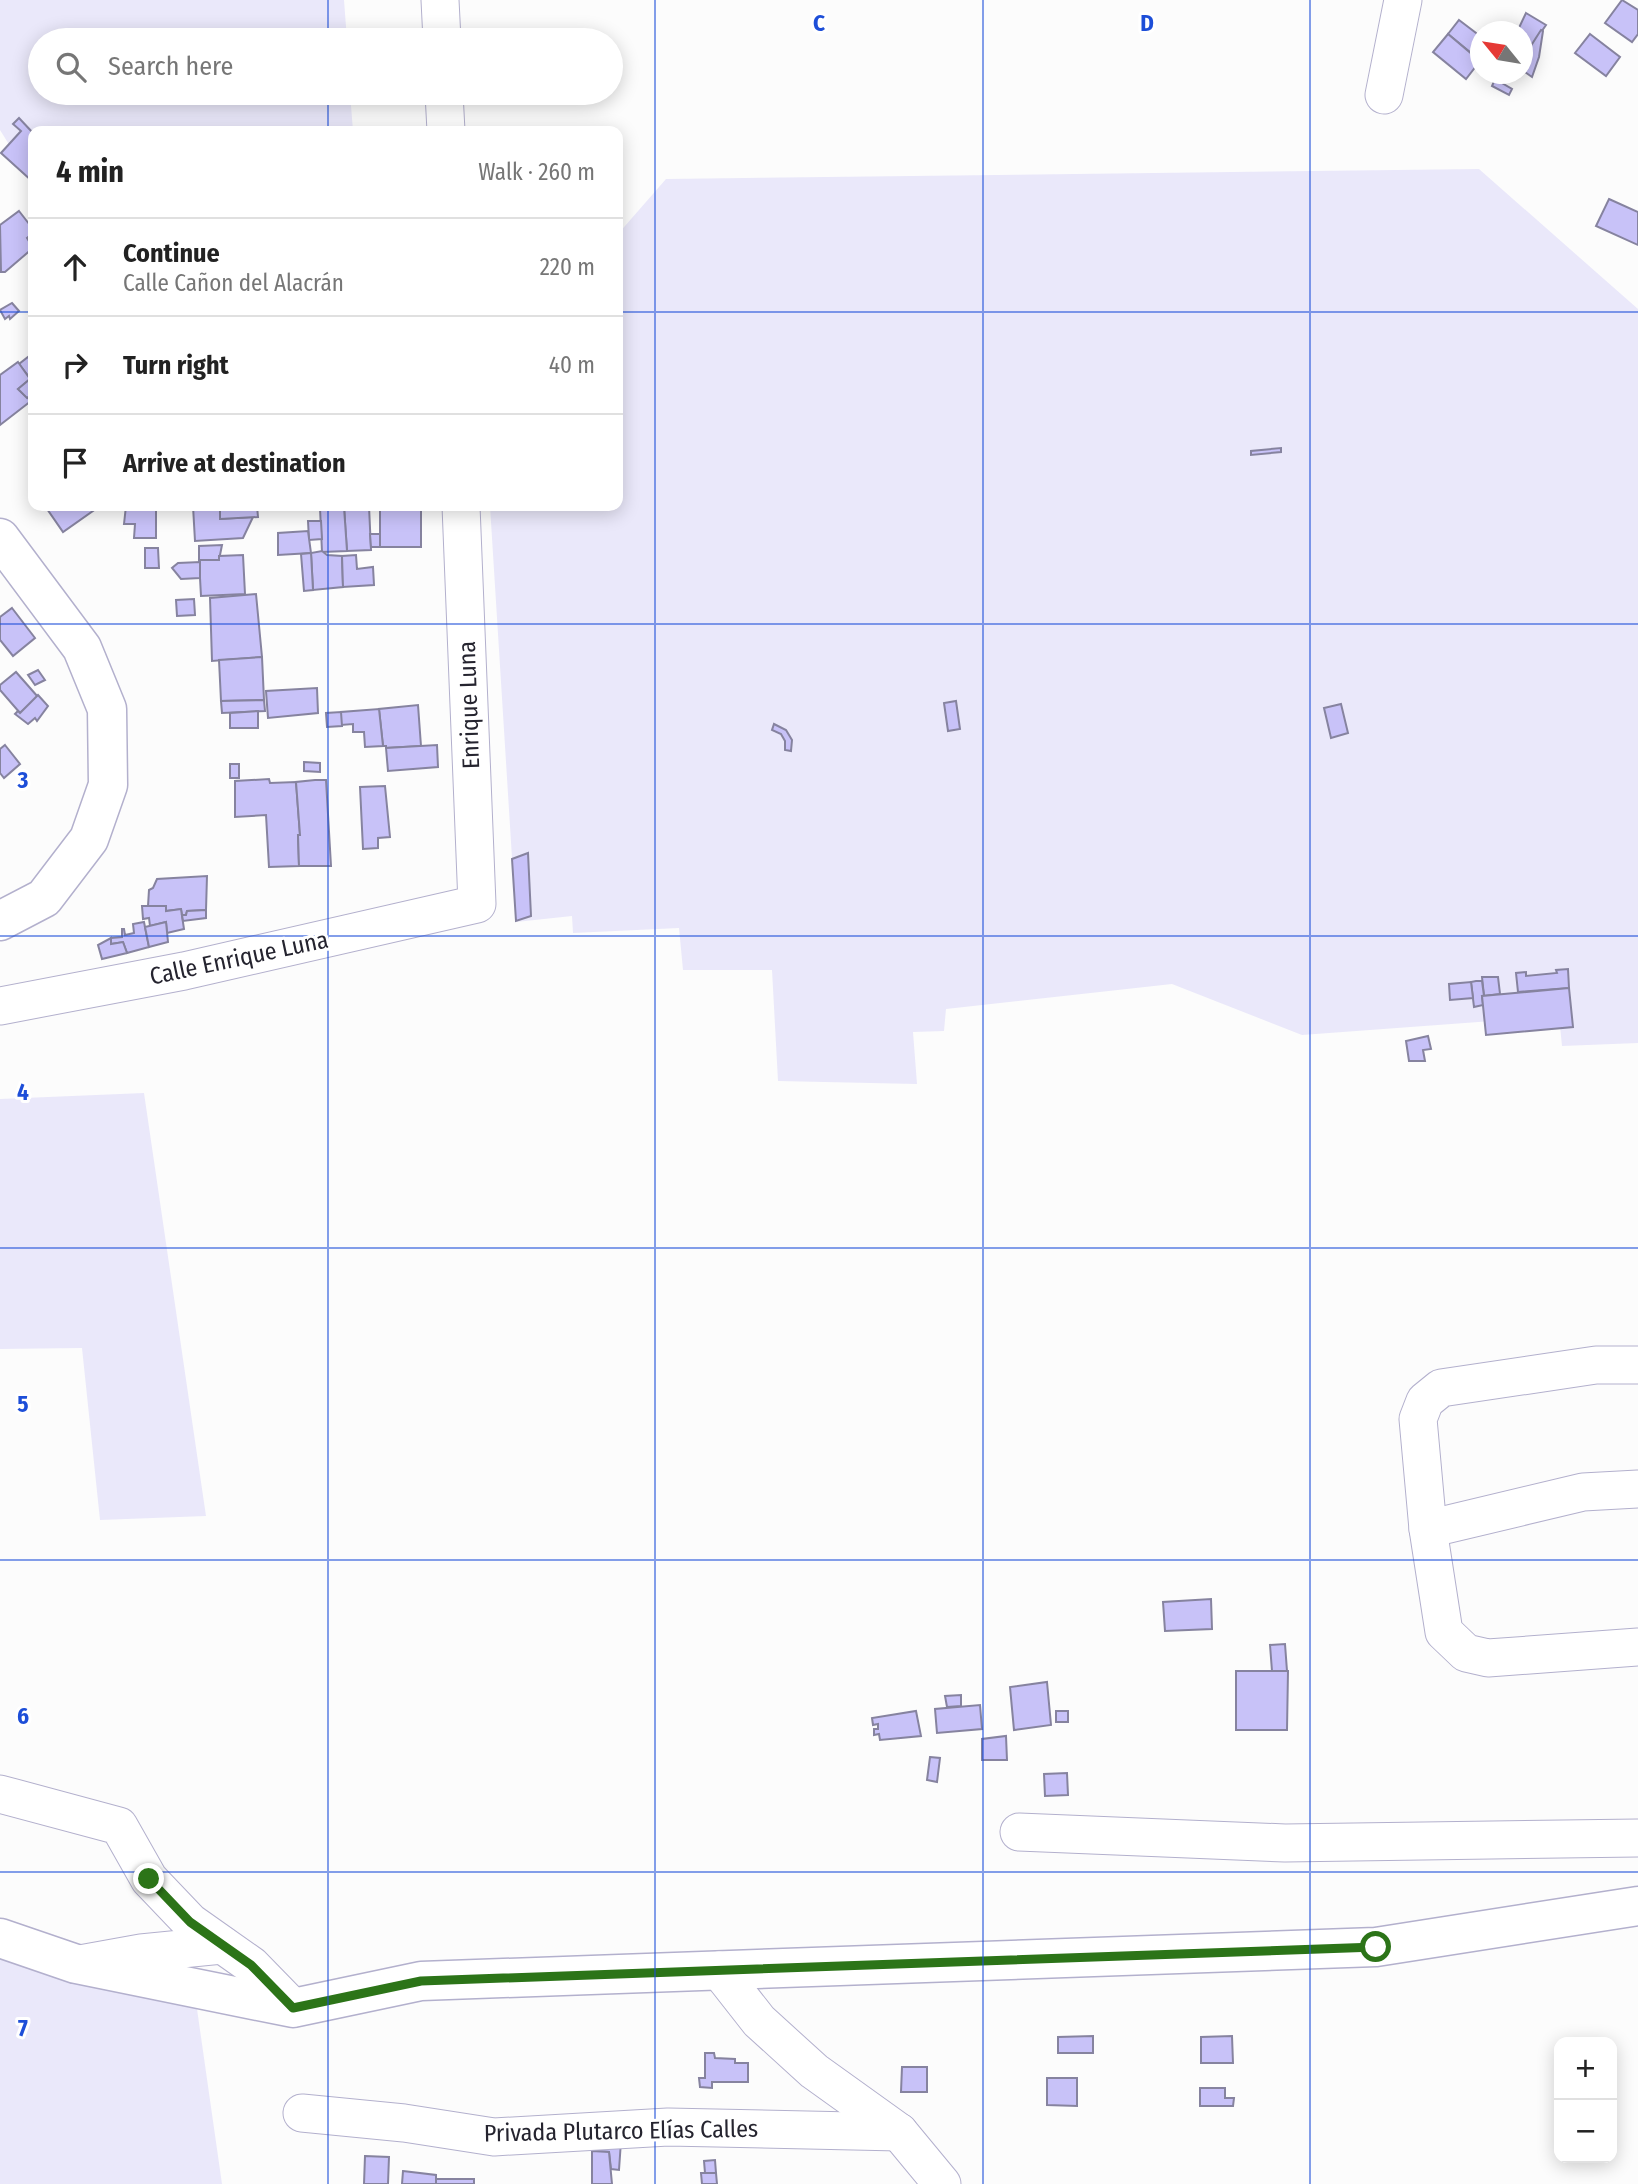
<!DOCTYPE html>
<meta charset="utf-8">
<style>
:root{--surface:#fff;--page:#f6f6f6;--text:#222;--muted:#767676;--line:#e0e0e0}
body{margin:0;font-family:"Fira Sans Condensed",sans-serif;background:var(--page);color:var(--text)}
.controls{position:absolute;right:21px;bottom:21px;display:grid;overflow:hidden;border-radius:14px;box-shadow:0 4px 18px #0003}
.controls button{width:63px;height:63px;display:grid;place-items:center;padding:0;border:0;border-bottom:2px solid var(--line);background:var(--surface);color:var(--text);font:35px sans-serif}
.compass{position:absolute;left:1470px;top:21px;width:63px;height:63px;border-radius:50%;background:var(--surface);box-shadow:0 4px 18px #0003;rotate:300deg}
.stop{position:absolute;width:21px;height:21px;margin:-16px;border:5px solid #2c7418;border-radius:50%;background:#fff}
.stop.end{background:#2c7418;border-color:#fff;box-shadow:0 2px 7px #0008}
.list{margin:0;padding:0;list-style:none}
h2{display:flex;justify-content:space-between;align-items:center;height:91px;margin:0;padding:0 28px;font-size:30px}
h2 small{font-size:23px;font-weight:400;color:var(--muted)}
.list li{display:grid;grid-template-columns:46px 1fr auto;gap:21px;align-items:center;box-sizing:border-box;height:98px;padding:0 28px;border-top:2px solid var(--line)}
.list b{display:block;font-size:26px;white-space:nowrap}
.list p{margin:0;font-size:23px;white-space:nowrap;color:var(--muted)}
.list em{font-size:23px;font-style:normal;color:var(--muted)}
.icon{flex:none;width:38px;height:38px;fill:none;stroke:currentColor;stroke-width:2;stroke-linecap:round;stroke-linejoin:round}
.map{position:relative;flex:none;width:1638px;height:2184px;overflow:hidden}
.search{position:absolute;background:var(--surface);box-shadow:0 4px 18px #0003;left:28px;top:28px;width:595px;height:77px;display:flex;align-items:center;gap:18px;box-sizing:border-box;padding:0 24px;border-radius:38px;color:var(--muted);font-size:26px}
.panel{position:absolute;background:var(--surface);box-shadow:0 4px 18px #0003;left:28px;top:126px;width:595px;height:385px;border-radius:14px}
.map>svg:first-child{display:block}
.green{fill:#eae8fa}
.building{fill:#c8c2f8;stroke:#86839f;stroke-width:2}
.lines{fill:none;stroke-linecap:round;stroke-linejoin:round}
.street-casing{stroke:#b3b0cd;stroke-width:39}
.secondary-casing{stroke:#b3b0cd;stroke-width:41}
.street{stroke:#fff;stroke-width:37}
.secondary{stroke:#fff;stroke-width:38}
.route{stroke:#2c7418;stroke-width:9}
.grid{fill:none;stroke:#1d4ed8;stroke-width:2;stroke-opacity:0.55}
.labels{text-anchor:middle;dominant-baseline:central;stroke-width:6;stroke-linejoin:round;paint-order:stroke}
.street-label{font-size:24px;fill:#25242f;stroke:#fff}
.grid-label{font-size:23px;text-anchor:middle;font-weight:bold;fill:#1d4ed8;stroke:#fff;stroke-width:6;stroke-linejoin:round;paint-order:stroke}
</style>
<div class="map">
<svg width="1638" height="2184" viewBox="0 0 1638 2184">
<rect width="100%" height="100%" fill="#fcfcfc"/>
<!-- green -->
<g class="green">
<polygon points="0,0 344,0 347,40 40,40 40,93 350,93 353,131 33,131 33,183 0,130"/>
<polygon points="1479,169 1638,309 1638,1043 1562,1046 1559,1016 1302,1035 1172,984 946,1009 944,1031 913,1032 917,1084 778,1081 772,970 683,970 679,928 573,933 572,916 516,922 490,506 618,506 618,234 666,179"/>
<polygon points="144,1093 206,1516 100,1520 82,1348 0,1349 0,1099"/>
<polygon points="0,1938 185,1986 197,2009 222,2184 0,2184"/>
</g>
<!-- building -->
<g class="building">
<polygon points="1622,0 1638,10 1638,34 1632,42 1605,23"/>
<polygon points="1526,13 1546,25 1525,55 1522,53 1522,32 1517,32"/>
<polygon points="1459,20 1480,36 1480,51 1476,57 1448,34"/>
<polygon points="1541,30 1543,31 1539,57 1532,77 1522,70 1522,53 1525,55"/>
<polygon points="1448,34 1480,61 1466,79 1433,52"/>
<polygon points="1590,34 1620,57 1606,76 1575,53"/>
<polygon points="1495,79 1512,89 1509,95 1492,86"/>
<polygon points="19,118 33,133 33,182 1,153 21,131 13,124"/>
<polygon points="1609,199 1638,212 1638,245 1596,226"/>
<polygon points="19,211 33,229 33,233 27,238 33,248 5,272 1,272 0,225"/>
<polygon points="12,303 19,311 10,319 9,316 5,319 0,310"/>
<polygon points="28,357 33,364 33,382 19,364"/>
<polygon points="18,362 30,379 18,389 31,401 0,425 0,375"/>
<polygon points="30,379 33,382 33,393 27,398 18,389"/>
<polygon points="1281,448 1281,452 1251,455 1251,451"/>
<polygon points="45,506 100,506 63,532"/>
<polygon points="126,506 156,506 156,538 134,538 135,524 124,524"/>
<polygon points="193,506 220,506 220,519 253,517 243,538 195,541"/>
<polygon points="220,506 257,506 258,517 220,519"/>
<polygon points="369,506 371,550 347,551 344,507"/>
<polygon points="344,507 347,551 322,552 320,508"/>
<polygon points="421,509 421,547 380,547 380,510"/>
<polygon points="308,521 321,521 322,539 309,540"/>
<polygon points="308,531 311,553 278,555 278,533"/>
<polygon points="370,534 380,534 380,547 371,547"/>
<polygon points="222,545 219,560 199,560 199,546"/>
<polygon points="145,548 158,548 159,568 145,568"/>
<polygon points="322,551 327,555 342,556 343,587 313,590 311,553"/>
<polygon points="311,553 313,590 304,591 301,554"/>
<polygon points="243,555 245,594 201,596 199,560 219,560 219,556"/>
<polygon points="356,555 357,569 373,567 374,585 343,587 342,556"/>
<polygon points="200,562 200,578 181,579 172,568 178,563"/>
<polygon points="256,594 262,657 212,661 210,598"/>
<polygon points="194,599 195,615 177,616 176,600"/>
<polygon points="12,608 35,638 13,656 0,640 0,617"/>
<polygon points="262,657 264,700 221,701 219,660"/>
<polygon points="38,670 45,680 35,685 28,675"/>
<polygon points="16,672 38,697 20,713 0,690 0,685"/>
<polygon points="317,688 318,713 268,718 266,691"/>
<polygon points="38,695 48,706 37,721 35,718 28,724 15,714 18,711 20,713"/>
<polygon points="264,700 265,711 222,713 221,701"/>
<polygon points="956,701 960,729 948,731 944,703"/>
<polygon points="1341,704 1348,733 1331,738 1324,708"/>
<polygon points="418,705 421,746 386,748 386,746 383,746 379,709"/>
<polygon points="379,709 383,746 365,747 364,732 353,732 353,724 341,725 341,712"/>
<polygon points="258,711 258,728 230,728 230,713"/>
<polygon points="341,712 342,726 327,727 326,713"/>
<polygon points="774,724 786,730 792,740 791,751 785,750 785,741 781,734 772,730"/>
<polygon points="5,745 20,764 4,778 0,773 0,749"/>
<polygon points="437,745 438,767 388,771 386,748"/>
<polygon points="304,762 320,763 320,772 304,771"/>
<rect x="230" y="764" width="9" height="14"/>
<polygon points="269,779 270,783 296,782 300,835 298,835 299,866 269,867 266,815 235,817 235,781"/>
<polygon points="315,780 326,780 331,866 299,866 298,835 300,835 296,782"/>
<polygon points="385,786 390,837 378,838 378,848 363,849 360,787"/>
<polygon points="528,853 531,916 516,921 512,859"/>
<polygon points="207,876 206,910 187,911 186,915 182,915 181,909 166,911 166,906 148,906 149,890 153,888 157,879"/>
<polygon points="142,906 166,906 166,911 181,909 184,929 167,933 166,922 150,926 149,918 143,919"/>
<polygon points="206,910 206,918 183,921 182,915 186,915 187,911"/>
<polygon points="144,922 149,947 127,953 123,942 111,944 111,938 122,937 122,929 124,929 125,935 134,933 133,924"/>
<polygon points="166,922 168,942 149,947 145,927"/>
<polygon points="111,938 111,944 123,942 127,953 102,959 98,945"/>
<polygon points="1568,969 1569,988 1518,992 1516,973 1526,972 1526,976 1557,973 1556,970"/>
<polygon points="1482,977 1498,977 1500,994 1484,996"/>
<polygon points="1476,981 1482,981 1484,996 1482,996 1483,1005 1474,1007 1471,982"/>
<polygon points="1471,982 1473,998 1450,1000 1449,984"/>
<polygon points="1569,988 1573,1027 1486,1035 1482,996"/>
<polygon points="1428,1036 1431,1049 1423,1050 1425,1061 1409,1061 1406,1041"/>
<polygon points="1211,1599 1212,1629 1165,1631 1163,1602"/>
<polygon points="1285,1644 1287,1671 1272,1671 1270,1645"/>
<polygon points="1236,1671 1288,1671 1287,1730 1236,1730"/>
<polygon points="1047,1682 1051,1725 1014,1730 1010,1687"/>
<polygon points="961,1695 961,1706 947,1707 945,1696"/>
<polygon points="980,1705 982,1729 937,1733 935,1709"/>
<polygon points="916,1711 921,1736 880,1740 879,1734 874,1735 874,1729 878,1729 878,1724 873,1725 872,1718"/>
<rect x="1056" y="1711" width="12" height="11"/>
<polygon points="1006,1736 1007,1760 982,1760 982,1739"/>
<polygon points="930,1757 940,1758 937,1782 927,1780"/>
<polygon points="1067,1773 1068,1795 1045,1796 1044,1774"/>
<polygon points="1093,2036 1093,2053 1058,2053 1058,2037"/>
<polygon points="1232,2036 1233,2063 1201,2063 1201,2037"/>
<polygon points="705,2053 714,2053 715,2058 735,2059 735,2063 748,2063 748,2082 712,2082 712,2088 700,2087 699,2078 705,2078"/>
<polygon points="902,2067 927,2067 927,2092 901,2092"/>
<polygon points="1047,2078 1077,2078 1077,2106 1047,2105"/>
<polygon points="1200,2088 1225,2088 1225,2098 1234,2098 1233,2106 1200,2106"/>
<polygon points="592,2141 621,2141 619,2170 611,2169 609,2152 592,2151"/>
<polygon points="592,2151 609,2152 612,2184 592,2184"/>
<polygon points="365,2156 389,2157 388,2184 364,2184"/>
<polygon points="715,2160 716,2173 705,2173 704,2161"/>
<polygon points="403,2171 436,2175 436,2184 402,2184"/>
<polygon points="701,2173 716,2173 717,2184 702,2184"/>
<rect x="436" y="2179" width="38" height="5"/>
</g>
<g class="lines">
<!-- street casing -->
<g class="street-casing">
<g id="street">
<polyline points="440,0 442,40"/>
<polyline points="444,93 446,131"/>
<polyline points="1384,95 1403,0"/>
<polyline points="0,1006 184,971 477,904 461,506"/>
<polyline points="1638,1365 1596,1365 1441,1388 1425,1401 1418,1419 1428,1529 1444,1632 1466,1653 1488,1658 1638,1647"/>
<polyline points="1428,1529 1583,1492 1638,1489"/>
<polyline points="0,1794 119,1826 149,1879 190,1922 251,1965 293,2008"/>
<polyline points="1019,1832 1285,1843 1638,1838"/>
<polyline points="80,1964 141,1953 222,1945"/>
<polyline points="719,1970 759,2021 814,2071 899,2132 942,2184"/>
<polyline points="302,2113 404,2123 494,2137 668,2127 899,2132"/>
</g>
</g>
<!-- secondary casing -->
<g class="secondary-casing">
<g id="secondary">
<polyline points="0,538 82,648 107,709 108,785 89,839 44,898 0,921"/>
<polyline points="0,1938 76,1964 293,2008 421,1981 1376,1947 1638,1906"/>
</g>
</g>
<!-- street -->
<use href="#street" class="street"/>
<!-- secondary -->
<use href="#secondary" class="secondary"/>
</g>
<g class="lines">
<!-- route -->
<polyline class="route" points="149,1879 190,1922 251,1965 293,2008 421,1981 1376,1947"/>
</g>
<!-- grid -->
<path class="grid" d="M328 0V40M655 0V2184M983 0V2184M1310 0V2184M328 93V131M0 312H33M618 312H1638M328 506V2184M0 624H1638M0 936H1638M0 1248H1638M0 1560H1638M0 1872H1638"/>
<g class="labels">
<!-- street labels -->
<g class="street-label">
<text transform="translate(469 705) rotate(-92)">Enrique Luna</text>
<text transform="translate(239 958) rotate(-12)">Calle Enrique Luna</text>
<text transform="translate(621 2131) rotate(-1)">Privada Plutarco Elías Calles</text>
</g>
</g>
<g class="grid-label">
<text x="819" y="31">C</text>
<text x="1147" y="31">D</text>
<text x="23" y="788">3</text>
<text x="23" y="1100">4</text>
<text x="23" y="1412">5</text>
<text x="23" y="1724">6</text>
<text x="23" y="2036">7</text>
</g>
</svg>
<div class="controls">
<button>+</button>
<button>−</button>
</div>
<svg class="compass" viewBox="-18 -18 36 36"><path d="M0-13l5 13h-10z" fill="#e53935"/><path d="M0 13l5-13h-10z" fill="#767676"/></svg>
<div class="stop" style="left:1376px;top:1947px"></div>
<div class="stop end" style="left:149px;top:1879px"></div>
<div class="search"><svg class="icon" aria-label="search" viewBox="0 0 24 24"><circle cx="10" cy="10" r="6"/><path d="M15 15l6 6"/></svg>Search here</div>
<section class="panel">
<h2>4 min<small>Walk · 260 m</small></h2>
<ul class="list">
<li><svg class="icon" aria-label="ahead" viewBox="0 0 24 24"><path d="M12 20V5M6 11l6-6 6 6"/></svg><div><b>Continue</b><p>Calle Cañon del Alacrán</p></div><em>220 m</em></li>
<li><svg class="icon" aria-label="right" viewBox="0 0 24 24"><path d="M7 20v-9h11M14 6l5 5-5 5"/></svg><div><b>Turn right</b></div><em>40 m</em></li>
<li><svg class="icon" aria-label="arrive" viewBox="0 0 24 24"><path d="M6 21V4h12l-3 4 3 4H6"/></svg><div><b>Arrive at destination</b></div></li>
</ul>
</section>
</div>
